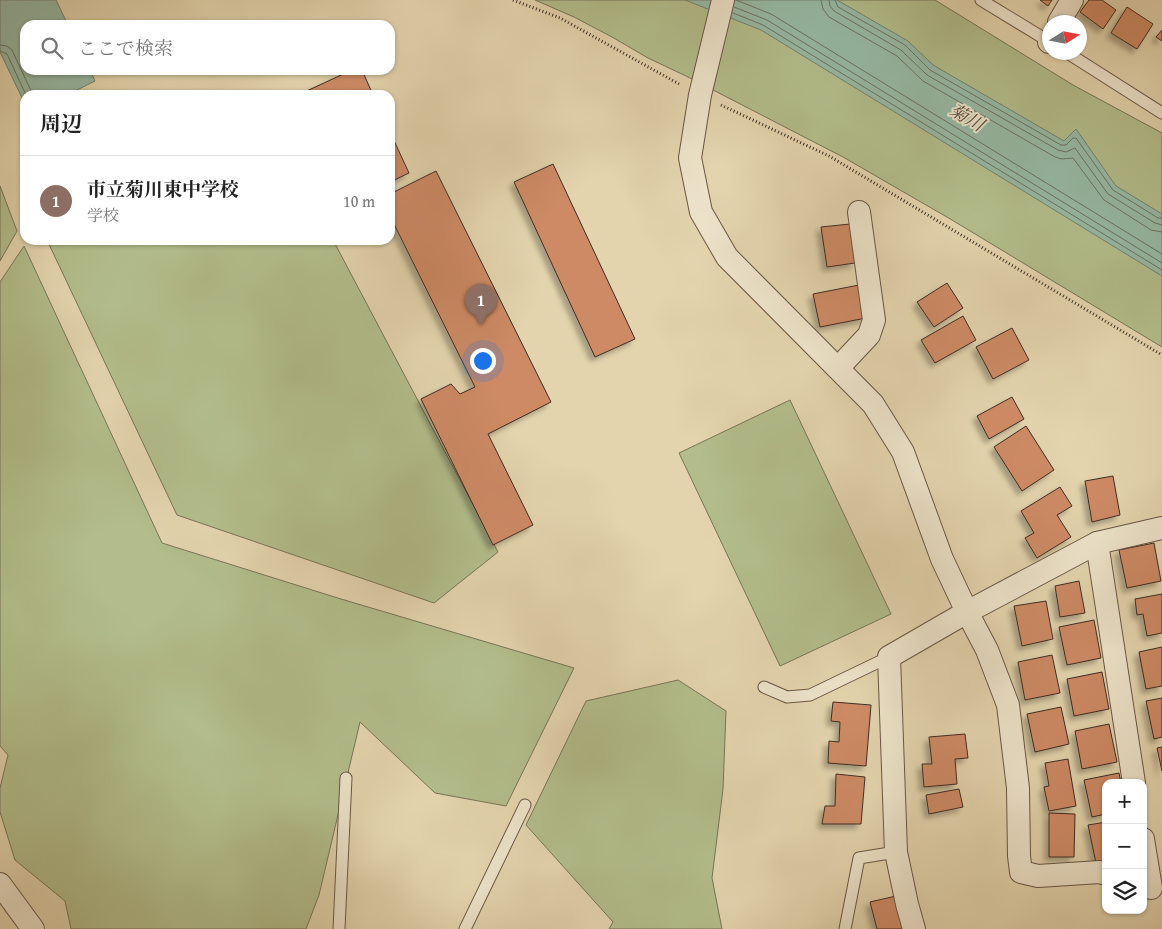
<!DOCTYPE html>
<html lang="ja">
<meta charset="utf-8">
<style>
:root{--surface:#fff;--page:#f6f6f6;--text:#222;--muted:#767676;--line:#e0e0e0;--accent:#0b8043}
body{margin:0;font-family:"Gentium Book Plus","Noto Serif JP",serif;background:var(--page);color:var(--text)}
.controls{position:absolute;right:15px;bottom:15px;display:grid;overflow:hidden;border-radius:10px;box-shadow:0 1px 4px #0004}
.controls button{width:45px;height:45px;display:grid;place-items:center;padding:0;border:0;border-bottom:1px solid var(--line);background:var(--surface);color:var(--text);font:25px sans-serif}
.compass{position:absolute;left:1042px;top:15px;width:45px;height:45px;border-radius:50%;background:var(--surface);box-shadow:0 1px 4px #0004;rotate:79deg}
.you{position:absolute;left:482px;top:360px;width:18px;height:18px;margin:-12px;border:4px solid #fff;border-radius:50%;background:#1a73e8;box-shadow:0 0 0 8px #1a73e833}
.badge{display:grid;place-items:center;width:32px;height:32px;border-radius:50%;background:var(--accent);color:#fff;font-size:16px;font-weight:700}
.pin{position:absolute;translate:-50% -41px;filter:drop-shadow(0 1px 2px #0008)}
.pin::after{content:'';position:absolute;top:26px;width:18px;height:15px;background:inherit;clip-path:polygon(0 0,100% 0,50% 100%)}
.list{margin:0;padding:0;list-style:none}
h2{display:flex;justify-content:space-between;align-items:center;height:65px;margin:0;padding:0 20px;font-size:21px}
h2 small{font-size:16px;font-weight:400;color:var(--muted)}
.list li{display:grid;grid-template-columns:32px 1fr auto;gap:15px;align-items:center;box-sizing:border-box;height:90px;padding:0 20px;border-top:1px solid var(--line)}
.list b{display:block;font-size:19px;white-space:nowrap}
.list p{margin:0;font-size:16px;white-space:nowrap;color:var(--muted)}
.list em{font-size:16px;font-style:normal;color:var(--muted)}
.icon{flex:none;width:28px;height:28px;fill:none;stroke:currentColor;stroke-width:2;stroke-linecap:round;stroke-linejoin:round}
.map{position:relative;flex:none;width:1162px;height:929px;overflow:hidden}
.search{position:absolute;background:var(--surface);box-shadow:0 1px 4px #0004;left:20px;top:20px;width:375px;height:55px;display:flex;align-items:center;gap:12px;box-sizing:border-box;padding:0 18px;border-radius:15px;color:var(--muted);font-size:19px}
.panel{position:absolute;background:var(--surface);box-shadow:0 1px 4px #0004;left:20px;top:90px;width:375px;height:155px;border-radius:15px}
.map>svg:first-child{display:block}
.green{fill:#b2bd8b;stroke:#797458}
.water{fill:#96b9a4;stroke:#748171}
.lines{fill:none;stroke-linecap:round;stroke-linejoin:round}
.shore{stroke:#6b7264;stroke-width:1}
.building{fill:#cd8a65;stroke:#402c24;filter:url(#shadow)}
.lane-casing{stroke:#695646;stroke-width:13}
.street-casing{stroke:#695646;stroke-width:24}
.path{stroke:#402c24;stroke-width:3;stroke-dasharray:1 2.5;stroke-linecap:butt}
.lane{stroke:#ede3ca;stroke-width:11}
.street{stroke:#ede3ca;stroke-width:22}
.labels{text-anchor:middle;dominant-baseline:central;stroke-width:4;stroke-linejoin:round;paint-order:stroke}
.water-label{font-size:18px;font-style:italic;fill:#51483e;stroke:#ede3ca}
</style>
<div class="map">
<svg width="1162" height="929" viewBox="0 0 1162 929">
<defs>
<filter id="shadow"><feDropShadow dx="-4.5" dy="4.5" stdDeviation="2.5" flood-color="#0004"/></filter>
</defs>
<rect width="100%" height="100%" fill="#e3d4ad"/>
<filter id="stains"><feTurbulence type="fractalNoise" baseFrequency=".004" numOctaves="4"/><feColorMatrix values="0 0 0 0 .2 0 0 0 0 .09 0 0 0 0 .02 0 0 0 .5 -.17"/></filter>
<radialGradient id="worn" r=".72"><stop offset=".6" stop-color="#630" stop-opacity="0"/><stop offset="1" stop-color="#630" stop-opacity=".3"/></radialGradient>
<!-- green -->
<g class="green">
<polygon points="535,0 935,0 1073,85 1162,133 1162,347 952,220 843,157 686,76 648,58 612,37 574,17"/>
<polygon points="0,186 17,231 0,261"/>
<polygon points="47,240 333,240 498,552 434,603 177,515"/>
<polygon points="24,246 162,543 341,599 574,668 506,806 435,793 360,722 319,895 306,929 71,929 65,901 15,860 0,812 0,788 8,755 0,746 0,282"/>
<polygon points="790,400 891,614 780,666 679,453"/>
<polygon points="678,680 726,711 723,789 712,878 722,929 609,929 613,922 526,825 586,701"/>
</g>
<!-- water -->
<g class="water">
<polygon points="0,0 56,0 68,25 25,25 25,70 90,70 95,81 67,95 25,95 25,104 0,52"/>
<polygon points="685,0 837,0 908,41 933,65 1064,141 1076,129 1116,186 1162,214 1162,276 761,30"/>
</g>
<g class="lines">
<!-- shore -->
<g class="shore">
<polyline points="736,0 771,14 1162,254"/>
<polyline points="821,0 823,9 829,17 897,56 923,81 1055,157 1062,159 1073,158 1104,200 1151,230 1162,232"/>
<polyline points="829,0 830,6 834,11 901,50 927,75 1058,150 1066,152 1075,148 1108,194 1155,223 1162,225"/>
<polyline points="835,0 838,7 905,45 930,70 1061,145 1066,145 1073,138 1076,138 1113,190 1158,218 1162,218"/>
<polyline points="734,7 767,20 1162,263"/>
<polyline points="733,13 763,25 1162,270"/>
<polyline points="0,45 7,46 12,50 33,95"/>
<polyline points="0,51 7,54 26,95"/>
</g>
</g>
<!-- building -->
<g class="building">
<polygon points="1040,0 1052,0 1048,6"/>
<polygon points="1089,0 1102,0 1116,10 1103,29 1080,12"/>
<polygon points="1127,7 1153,24 1137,49 1111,33"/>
<polygon points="1162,30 1162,41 1156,37"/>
<polygon points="352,70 362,70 373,95 298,95"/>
<polygon points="390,132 409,173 390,182"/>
<polygon points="553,164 635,339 595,357 514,182"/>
<polygon points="436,171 551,402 488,434 533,525 493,545 421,399 451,384 460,394 475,387 390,216 390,194"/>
<polygon points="850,224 855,263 827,267 821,227"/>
<polygon points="947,283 963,308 934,327 917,302"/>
<polygon points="859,285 866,318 820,327 813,294"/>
<polygon points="963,316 976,340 935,363 921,340"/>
<polygon points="1012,328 1029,360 993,379 976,347"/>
<polygon points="1012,397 1024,419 989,439 977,416"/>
<polygon points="1026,426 1054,470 1022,491 994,447"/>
<polygon points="1113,476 1120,515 1092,522 1085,481"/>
<polygon points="1060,487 1072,506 1057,515 1071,537 1037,558 1025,538 1034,533 1021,511"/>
<polygon points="1154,543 1161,581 1127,588 1119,550"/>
<polygon points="1079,581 1085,613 1060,617 1055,586"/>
<polygon points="1162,594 1162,633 1147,636 1143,614 1137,615 1135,599"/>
<polygon points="1046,601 1053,639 1022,646 1014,606"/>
<polygon points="1094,620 1101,658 1067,665 1059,627"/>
<polygon points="1162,647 1162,686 1146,689 1139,652"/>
<polygon points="1052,655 1060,693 1025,700 1018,662"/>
<polygon points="1102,672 1109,709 1074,716 1067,679"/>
<polygon points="1162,698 1162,737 1154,739 1146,701"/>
<polygon points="833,702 871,705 866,766 828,763 829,741 839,742 840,722 831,721"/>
<polygon points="1061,707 1069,744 1035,752 1027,714"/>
<polygon points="1109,724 1117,762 1082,769 1075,731"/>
<polygon points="965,734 968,758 955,759 957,784 924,787 922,764 932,764 929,737"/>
<polygon points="1162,747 1162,771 1157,748"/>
<polygon points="1068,759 1076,806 1049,811 1044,787 1049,786 1045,763"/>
<polygon points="1119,773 1121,783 1106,783 1106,814 1092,817 1084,780"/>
<polygon points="836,774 865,777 861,824 822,824 825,806 835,806"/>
<polygon points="959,789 963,807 929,814 926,795"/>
<polygon points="1049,813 1075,814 1074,857 1049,857"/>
<polygon points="1106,822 1106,861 1096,863 1088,825"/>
<polygon points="896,896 904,929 877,929 870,902"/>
</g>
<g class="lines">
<!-- lane casing -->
<g class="lane-casing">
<g id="lane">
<polyline points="981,0 1050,42"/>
<polyline points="1066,52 1162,113"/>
<polyline points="764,687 787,697 810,695 889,657"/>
<polyline points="339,929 346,778"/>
<polyline points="465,929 525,805"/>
<polyline points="845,929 859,858 896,852"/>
</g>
</g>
<!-- street casing -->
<g class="street-casing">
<g id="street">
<polyline points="723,0 700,95 690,158 701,212 727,257 873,404 903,452 942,559 967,612 987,650 1008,705 1018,788 1019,856 1021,872 1038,876 1100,872 1106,874"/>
<polyline points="1059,22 1072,0"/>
<polyline points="1049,42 1050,41"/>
<polyline points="839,367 869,335 874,320 859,212"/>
<polyline points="1097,543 1134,783"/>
<polyline points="1143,839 1151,888"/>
<polyline points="0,884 33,929"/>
<polyline points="914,929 907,904 896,852 889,657 967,612 1097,543 1162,528"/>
</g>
</g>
<!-- path -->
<g class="path">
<polyline points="513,0 560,18 679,84"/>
<polyline points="721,105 829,156 1162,355"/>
</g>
<!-- lane -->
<use href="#lane" class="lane"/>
<!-- street -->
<use href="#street" class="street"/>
</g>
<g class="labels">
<!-- water labels -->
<g class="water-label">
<text transform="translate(967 117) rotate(30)">菊川</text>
</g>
</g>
<rect width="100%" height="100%" filter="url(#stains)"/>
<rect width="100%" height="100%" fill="url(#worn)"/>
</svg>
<div class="controls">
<button>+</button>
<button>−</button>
<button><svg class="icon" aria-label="layers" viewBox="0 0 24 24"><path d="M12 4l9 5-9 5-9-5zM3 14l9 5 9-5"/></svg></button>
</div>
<svg class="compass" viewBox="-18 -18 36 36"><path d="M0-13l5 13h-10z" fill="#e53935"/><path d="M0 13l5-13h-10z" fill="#767676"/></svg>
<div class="you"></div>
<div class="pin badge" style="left:481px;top:325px;background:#8d6e63">1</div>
<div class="search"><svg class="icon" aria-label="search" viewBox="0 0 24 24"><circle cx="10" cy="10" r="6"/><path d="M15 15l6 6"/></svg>ここで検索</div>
<section class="panel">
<h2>周辺<small></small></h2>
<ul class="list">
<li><span class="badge" style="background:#8d6e63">1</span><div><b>市立菊川東中学校</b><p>学校</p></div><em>10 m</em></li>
</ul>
</section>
</div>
